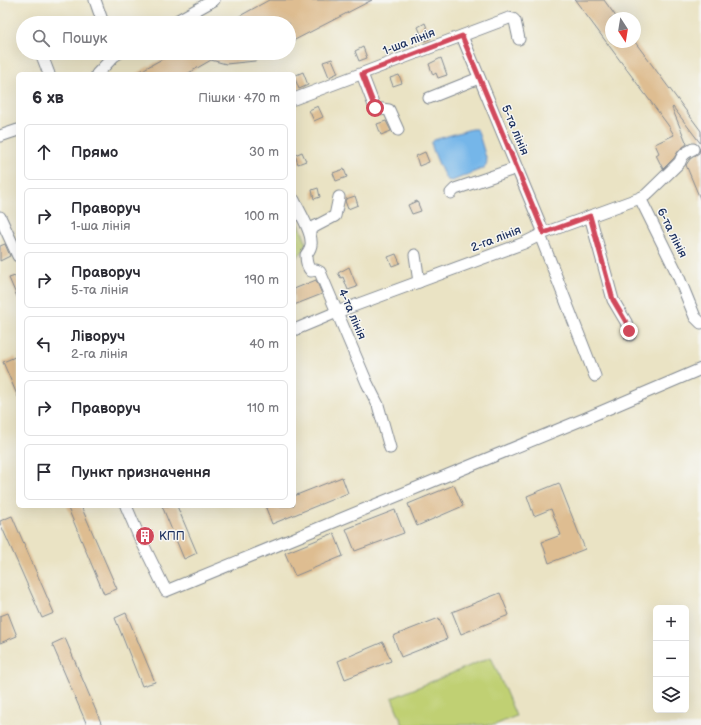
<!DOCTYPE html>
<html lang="uk">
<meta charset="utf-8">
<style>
:root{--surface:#fff;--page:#f2f2f3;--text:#2b2b33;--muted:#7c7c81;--line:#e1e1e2}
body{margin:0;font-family:"Balsamiq Sans",sans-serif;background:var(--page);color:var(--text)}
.controls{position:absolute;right:12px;bottom:12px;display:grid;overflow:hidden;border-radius:6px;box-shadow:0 4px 16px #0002}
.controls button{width:36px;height:36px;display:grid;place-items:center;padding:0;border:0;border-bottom:1px solid var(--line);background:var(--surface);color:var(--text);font:20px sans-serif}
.compass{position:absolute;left:605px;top:12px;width:36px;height:36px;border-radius:50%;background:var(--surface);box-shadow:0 4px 16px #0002;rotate:168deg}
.stop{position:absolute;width:12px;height:12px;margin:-9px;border:3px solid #d1495b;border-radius:50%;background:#fff}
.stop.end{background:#d1495b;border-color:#fff;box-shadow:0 1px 4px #0008}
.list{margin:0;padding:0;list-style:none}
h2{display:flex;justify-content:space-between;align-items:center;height:52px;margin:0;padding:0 16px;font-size:17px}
h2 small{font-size:13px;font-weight:400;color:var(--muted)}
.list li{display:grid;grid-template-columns:26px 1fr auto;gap:12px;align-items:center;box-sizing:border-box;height:56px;margin:0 8px 8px;padding:0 8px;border:1px solid var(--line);border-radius:6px}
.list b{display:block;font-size:15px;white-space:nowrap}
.list p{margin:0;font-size:13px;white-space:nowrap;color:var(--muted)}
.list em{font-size:13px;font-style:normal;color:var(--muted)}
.icon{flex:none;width:22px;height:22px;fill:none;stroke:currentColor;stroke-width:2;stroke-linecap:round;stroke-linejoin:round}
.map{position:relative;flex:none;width:701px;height:725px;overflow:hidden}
.search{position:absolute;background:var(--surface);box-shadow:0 4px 16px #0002;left:16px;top:16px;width:280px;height:44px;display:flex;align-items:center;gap:10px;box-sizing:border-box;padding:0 14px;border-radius:22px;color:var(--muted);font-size:15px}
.panel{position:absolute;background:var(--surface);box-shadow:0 4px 16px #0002;left:16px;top:72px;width:280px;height:436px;border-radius:6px}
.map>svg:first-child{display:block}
.green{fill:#c0d073;stroke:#6e8068}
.water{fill:#75b6e9;stroke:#4872a4}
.building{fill:#debd91}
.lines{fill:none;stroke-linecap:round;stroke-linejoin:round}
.minor-casing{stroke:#828991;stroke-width:13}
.minor{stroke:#fff;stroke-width:11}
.route{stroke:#d1495b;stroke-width:5}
.labels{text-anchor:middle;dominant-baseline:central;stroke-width:3;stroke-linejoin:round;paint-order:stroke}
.street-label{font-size:12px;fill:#1b2f5e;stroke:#f6f6f2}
.poi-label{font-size:12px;fill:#1b2f5e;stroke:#f6f6f2;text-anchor:start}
</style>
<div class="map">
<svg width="701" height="725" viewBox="0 0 701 725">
<rect width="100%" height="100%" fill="#f6f6f2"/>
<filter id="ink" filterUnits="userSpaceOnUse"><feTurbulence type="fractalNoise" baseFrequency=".025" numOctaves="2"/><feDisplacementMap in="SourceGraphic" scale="8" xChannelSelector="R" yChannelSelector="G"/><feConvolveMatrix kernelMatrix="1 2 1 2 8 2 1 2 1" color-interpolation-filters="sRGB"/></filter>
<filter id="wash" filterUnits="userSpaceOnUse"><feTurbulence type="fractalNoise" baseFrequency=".012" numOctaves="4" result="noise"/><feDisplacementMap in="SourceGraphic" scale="16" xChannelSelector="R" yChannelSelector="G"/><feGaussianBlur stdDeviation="0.9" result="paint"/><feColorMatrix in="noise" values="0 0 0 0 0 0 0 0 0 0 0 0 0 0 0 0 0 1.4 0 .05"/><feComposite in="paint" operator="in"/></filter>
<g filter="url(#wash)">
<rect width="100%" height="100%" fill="#eae3c4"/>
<!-- green -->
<g class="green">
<polygon points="294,211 306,242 304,250 297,257 294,259"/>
<polygon points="491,657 516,716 495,725 403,725 392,698"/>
</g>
<!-- water -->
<path class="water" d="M471 129H476L478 131 487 161 486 165 484 168 452 181 447 180C444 177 432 149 432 146 431 142 432 143 434 140Z"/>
<g id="blocks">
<!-- building -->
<g class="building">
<polygon points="269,0 372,0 289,43 289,23 227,23"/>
<polygon points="575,0 604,0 617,18 611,18 611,42 635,42 701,131 701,144 673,107 672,108 687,144 679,150 674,158 663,169 656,155 659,153 655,144 674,135 668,125"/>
<polygon points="425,23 431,38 424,41 418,27"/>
<polygon points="363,47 367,58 359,61 355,51"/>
<polygon points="173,53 215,53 217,55 224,53 240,54 244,53 270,53 255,61 226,64 211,60 187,74 135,74"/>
<polygon points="441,58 447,75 438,78 436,73 433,75 429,64"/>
<polygon points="332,59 338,73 329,77 323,62"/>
<polygon points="303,72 308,85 299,89 294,76"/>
<polygon points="399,75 402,83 393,86 390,78"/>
<polygon points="318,106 323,117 314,121 309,110"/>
<polygon points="386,121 391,131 381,135 377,124"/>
<polygon points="700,148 701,148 701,201 686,165 690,159 699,153"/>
<polygon points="302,152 306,161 298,164 295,155"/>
<polygon points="425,152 429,162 419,166 416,156"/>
<polygon points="344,169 347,177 336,181 333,173"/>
<polygon points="318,188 320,197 314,199 312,190"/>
<polygon points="355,196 358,205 348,209 345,201 346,199"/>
<polygon points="417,201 421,211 412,214 408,205"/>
<polygon points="5,244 10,256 0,261 0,246"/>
<polygon points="396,254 400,263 392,266 388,257"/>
<polygon points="349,267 357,287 348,290 343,277 341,278 338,273"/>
<polygon points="15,276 18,283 18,299 9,278"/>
<polygon points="316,280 322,294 294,305 294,289"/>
<polygon points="15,357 18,364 18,397 3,362"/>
<polygon points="342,477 348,493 272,524 266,508 270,506 294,506 294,496"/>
<polygon points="559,483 585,549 549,563 542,542 561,535 551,509 534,516 527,496"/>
<polygon points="454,485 463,506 417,526 408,504"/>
<polygon points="67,506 81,506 117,589 104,594"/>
<polygon points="162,506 177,506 197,553 184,559"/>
<polygon points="395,510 404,533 355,551 346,529"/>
<polygon points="12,516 54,613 42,618 0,523 0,521"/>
<polygon points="334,533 343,556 295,576 285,553"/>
<polygon points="500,593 509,615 461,634 452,612"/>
<polygon points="8,613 17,636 0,643 0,616"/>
<polygon points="126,613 155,682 142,686 115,618"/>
<polygon points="439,618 447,639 401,657 393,636"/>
<polygon points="65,638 102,725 87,725 52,644"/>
<polygon points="383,642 391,661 345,679 338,661"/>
</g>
</g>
</g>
<g filter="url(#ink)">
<use href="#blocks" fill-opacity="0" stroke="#828991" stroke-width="1"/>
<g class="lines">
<!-- minor casing -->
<g class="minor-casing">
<g id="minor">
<polyline points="95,0 103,23"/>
<polyline points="173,23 214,0"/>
<polyline points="462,36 544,233"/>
<polyline points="41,53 49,74"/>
<polyline points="97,74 114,56 119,53"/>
<polyline points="362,74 375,108 389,110 398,130"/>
<polyline points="429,98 479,78"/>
<polyline points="294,99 509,18 513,19 515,21 519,39"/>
<polyline points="0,136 18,130"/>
<polyline points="451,193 455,189 517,168"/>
<polyline points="640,198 677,273 695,317 701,323"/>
<path d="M294 200C299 211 311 230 311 241 312 246 309 251 306 255 306 261 307 267 311 271L316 270 320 272 367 383 378 405 390 448"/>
<polyline points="590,216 613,300 626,322 630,335"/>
<polyline points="0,217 18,256"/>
<polyline points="309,230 316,226 335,216 339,197"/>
<polyline points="540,235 595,376"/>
<polyline points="415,255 419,282"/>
<path d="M294 330 337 312 524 243 544 233 640 198 646 195 680 162C682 154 687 152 693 149"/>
<polyline points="126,506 138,534 166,591 584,419 701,369"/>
</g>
</g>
<!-- minor -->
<use href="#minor" class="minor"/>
</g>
</g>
<g class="lines" filter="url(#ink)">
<!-- route -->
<polyline class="route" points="375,108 362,74 462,36 544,233 590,216 613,300 626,322 629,331"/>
</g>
<!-- icons -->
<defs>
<g id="building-disc" transform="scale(1)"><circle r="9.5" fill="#d1495b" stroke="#f6f6f2"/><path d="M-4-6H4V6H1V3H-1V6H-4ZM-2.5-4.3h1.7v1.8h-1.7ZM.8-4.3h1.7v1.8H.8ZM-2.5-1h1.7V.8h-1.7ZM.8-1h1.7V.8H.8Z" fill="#fff"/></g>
</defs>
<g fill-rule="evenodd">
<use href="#building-disc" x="145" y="536"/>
</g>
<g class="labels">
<!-- street labels -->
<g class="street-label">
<text transform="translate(409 42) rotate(-21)">1-ша лінія</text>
<text transform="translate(515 130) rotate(67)">5-та лінія</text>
<text transform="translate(672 233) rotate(64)">6-та лінія</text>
<text transform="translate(496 239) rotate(-21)">2-га лінія</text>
<text transform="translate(352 314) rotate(67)">4-та лінія</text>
</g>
<!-- poi labels -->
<g class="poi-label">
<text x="159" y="536">КПП</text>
</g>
</g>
</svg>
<div class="controls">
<button>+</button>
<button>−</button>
<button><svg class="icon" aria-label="layers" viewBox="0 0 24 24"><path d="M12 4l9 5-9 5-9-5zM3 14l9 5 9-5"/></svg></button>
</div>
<svg class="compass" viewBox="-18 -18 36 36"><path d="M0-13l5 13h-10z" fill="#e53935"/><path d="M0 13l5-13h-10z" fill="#7c7c81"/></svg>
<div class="stop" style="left:375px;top:108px"></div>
<div class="stop end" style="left:629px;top:331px"></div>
<div class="search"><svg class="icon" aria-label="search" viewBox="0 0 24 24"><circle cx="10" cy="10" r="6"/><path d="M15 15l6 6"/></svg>Пошук</div>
<section class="panel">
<h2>6 хв<small>Пішки · 470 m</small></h2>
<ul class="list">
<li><svg class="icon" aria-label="ahead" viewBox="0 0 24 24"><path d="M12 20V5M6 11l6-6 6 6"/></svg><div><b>Прямо</b></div><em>30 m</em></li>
<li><svg class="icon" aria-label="right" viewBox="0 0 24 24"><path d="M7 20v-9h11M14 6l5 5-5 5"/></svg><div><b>Праворуч</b><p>1-ша лінія</p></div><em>100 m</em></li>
<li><svg class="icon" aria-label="right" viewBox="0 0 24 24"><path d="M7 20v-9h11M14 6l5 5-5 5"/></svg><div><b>Праворуч</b><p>5-та лінія</p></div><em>190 m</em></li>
<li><svg class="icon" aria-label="left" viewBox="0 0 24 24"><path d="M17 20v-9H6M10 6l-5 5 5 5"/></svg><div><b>Ліворуч</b><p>2-га лінія</p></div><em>40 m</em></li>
<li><svg class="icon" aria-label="right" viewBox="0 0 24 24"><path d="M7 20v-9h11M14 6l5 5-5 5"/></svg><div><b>Праворуч</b></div><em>110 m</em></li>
<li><svg class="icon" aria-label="arrive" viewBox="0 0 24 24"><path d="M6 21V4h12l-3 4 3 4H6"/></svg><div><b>Пункт призначення</b></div></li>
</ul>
</section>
</div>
